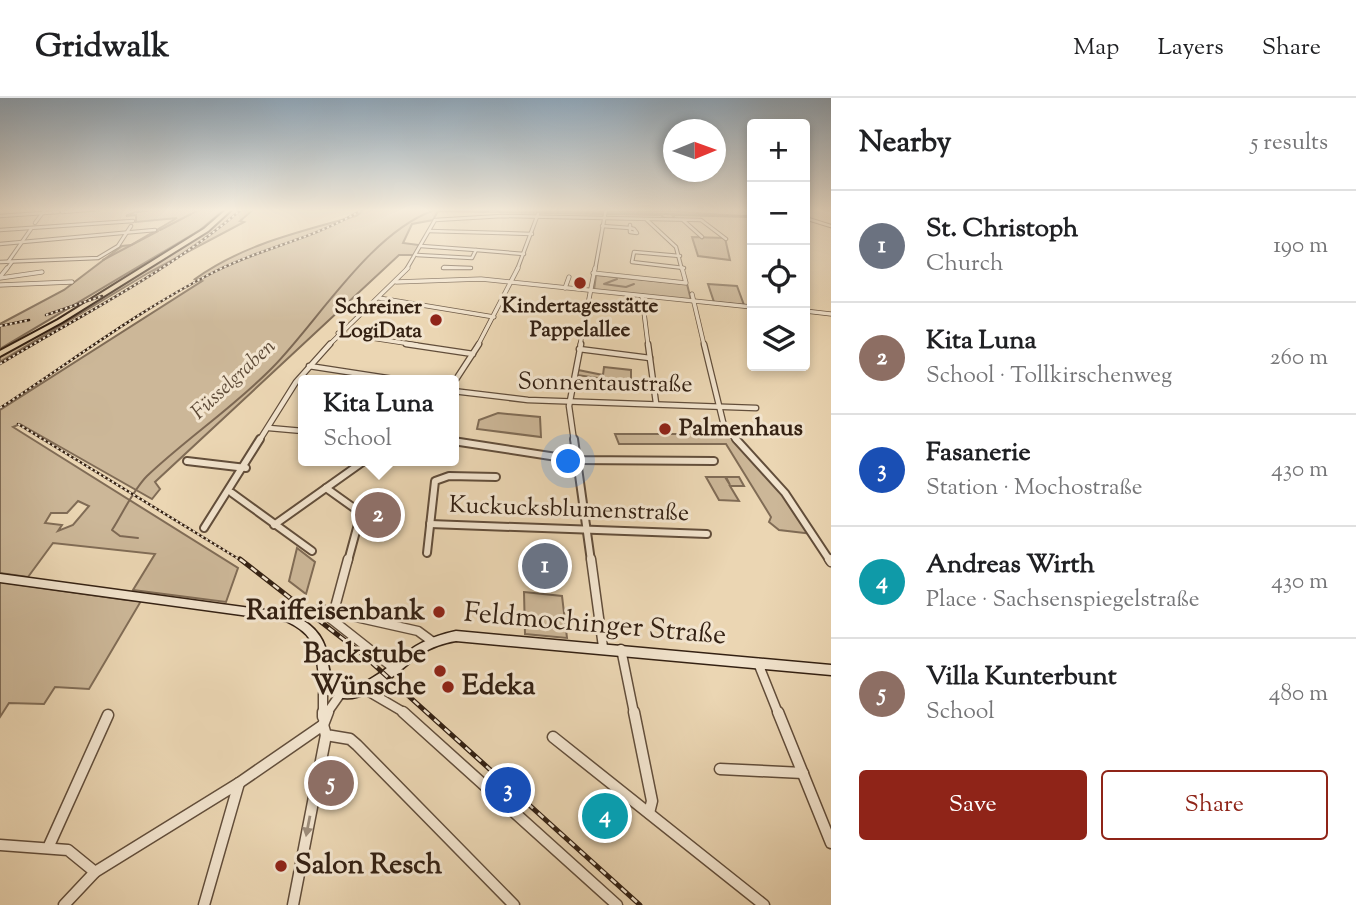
<!DOCTYPE html>
<meta charset="utf-8">
<style>
:root{--surface:#fff;--page:#f2f2f2;--text:#202124;--muted:#757577;--line:#e0e0e0;--accent:#8f2418}
body{margin:0;font-family:"Sorts Mill Goudy",serif;background:var(--page);color:var(--text)}
.controls{position:absolute;right:21px;top:21px;display:grid;overflow:hidden;border-radius:7px;box-shadow:0 4px 10px #0003}
.controls button{width:63px;height:63px;display:grid;place-items:center;padding:0;border:0;border-bottom:2px solid var(--line);background:var(--surface);color:var(--text);font:35px sans-serif}
.compass{position:absolute;left:663px;top:21px;width:63px;height:63px;border-radius:50%;background:var(--surface);box-shadow:0 4px 10px #0003;rotate:89deg}
.you{position:absolute;left:569px;top:364px;width:24px;height:24px;margin:-18px;border:5px solid #fff;border-radius:50%;background:#1a73e8;box-shadow:0 0 0 10px #1a73e833}
.badge{display:grid;place-items:center;width:46px;height:46px;border-radius:50%;background:var(--accent);color:#fff;font-size:23px;font-weight:700}
.pin{position:absolute;translate:-50% -50%;border:4px solid #fff;box-shadow:0 2px 7px #0006}
.popup{position:absolute;left:298px;top:277px;width:161px;height:91px;box-sizing:border-box;display:grid;place-content:center;border-radius:7px;background:var(--surface);filter:drop-shadow(0 2px 5px #0005);font-size:23px;white-space:nowrap;color:var(--muted)}
.popup b{font-size:26px;color:var(--text)}
.popup::after{content:'';position:absolute;left:50%;top:100%;margin-left:-14px;border:14px solid transparent;border-top-color:var(--surface)}
.list{margin:0;padding:0;list-style:none}
h2{display:flex;justify-content:space-between;align-items:center;height:91px;margin:0;padding:0 28px;font-size:30px}
h2 small{font-size:23px;font-weight:400;color:var(--muted)}
.list li{display:grid;grid-template-columns:46px 1fr auto;gap:21px;align-items:center;box-sizing:border-box;height:112px;padding:0 28px;border-top:2px solid var(--line)}
.list b{display:block;font-size:26px;white-space:nowrap}
.list p{margin:0;font-size:23px;white-space:nowrap;color:var(--muted)}
.list em{font-size:23px;font-style:normal;color:var(--muted)}
.actions{display:flex;gap:14px;padding:21px 28px}
.actions a{flex:1;padding:16px 0;border:2px solid var(--accent);border-radius:7px;text-align:center;font-size:24px;color:var(--accent)}
.actions .main{background:var(--accent);color:#fff}
.icon{flex:none;width:38px;height:38px;fill:none;stroke:currentColor;stroke-width:2;stroke-linecap:round;stroke-linejoin:round}
.map{position:relative;flex:none;width:831px;height:807px;overflow:hidden}
header{display:flex;align-items:center;gap:42px;box-sizing:border-box;height:98px;padding:0 35px;background:var(--surface);border-bottom:2px solid var(--line)}
header strong{font-size:33px}
nav{display:flex;gap:38px;margin-inline-start:auto;font-size:24px}
main{display:flex}
aside{flex:1;background:var(--surface)}
.map>svg:first-child{display:block}
.green{fill:#ccb798;stroke:#806c56;stroke-width:2;fill-rule:evenodd}
.lines{fill:none;stroke-linecap:round;stroke-linejoin:round}
.stream{stroke:#7d6853;stroke-width:2}
.street-far5-casing{stroke:#624e3b;stroke-width:4.5}
.street-far4-casing{stroke:#624e3b;stroke-width:5}
.street-far3-casing{stroke:#624e3b;stroke-width:7}
.street-far2-casing{stroke:#624e3b;stroke-width:10}
.street-far1-casing{stroke:#624e3b;stroke-width:11}
.street-casing{stroke:#624e3b;stroke-width:13}
.secondary-casing{stroke:#342113;stroke-width:3}
.primary-casing{stroke:#342113;stroke-width:4}
.street-far5{stroke:#f2e4ce;stroke-width:2.5}
.street-far4{stroke:#f2e4ce;stroke-width:3.5}
.street-far3{stroke:#f2e4ce;stroke-width:4.5}
.street-far2{stroke:#f2e4ce;stroke-width:6}
.street-far1{stroke:#f2e4ce;stroke-width:8}
.street{stroke:#f2e4ce;stroke-width:10}
.secondary{fill:#f2e4ce;fill-rule:evenodd}
.primary{fill:#ebd6b3;fill-rule:evenodd}
.rail-far1-casing{stroke:#342113;stroke-width:2.5}
.rail-casing{stroke:#342113;stroke-width:5}
.rail-far1{stroke:#f2e4ce;stroke-width:2;stroke-dasharray:2.5;stroke-linecap:butt}
.rail{stroke:#f2e4ce;stroke-width:2.5;stroke-dasharray:7;stroke-linecap:butt}
.oneway{fill:#9c8c7a}
.poi-dot{fill:#8f2418;stroke:#f2e4ce;stroke-width:2.5}
.labels{text-anchor:middle;dominant-baseline:central;stroke-width:6;stroke-linejoin:round;paint-order:stroke}
.far-poi-label{font-size:21px;font-weight:bold;fill:#342113;stroke:#f2e4ce}
.far-water-label{font-size:21px;font-style:italic;fill:#5e4b38;stroke:#f2e4ce}
.street-label{font-size:24px;fill:#342113;stroke:#f2e4ce}
.poi-label{font-size:24px;font-weight:bold;fill:#342113;stroke:#f2e4ce;text-anchor:start}
.near-poi-label{font-size:28px;font-weight:bold;fill:#342113;stroke:#f2e4ce;text-anchor:end}
.near-street-label{font-size:28px;fill:#342113;stroke:#f2e4ce}
</style>
<header>
<strong>Gridwalk</strong>
<nav><a>Map</a><a>Layers</a><a>Share</a></nav>
</header>
<main>
<div class="map">
<svg width="831" height="807" viewBox="0 0 831 807">
<rect width="100%" height="100%" fill="#ebd6b3"/>
<filter id="stains"><feTurbulence type="fractalNoise" baseFrequency=".00286" numOctaves="4"/><feColorMatrix values="0 0 0 0 .2 0 0 0 0 .09 0 0 0 0 .02 0 0 0 .5 -.17"/></filter>
<radialGradient id="worn" r=".72"><stop offset=".6" stop-color="#630" stop-opacity="0"/><stop offset="1" stop-color="#630" stop-opacity=".3"/></radialGradient>
<!-- green -->
<g class="green">
<polygon points="141,111 225,111 200,132 0,251 0,226 64,192 122,148 131,147 177,120 136,124 136,117 126,118"/>
<polygon points="232,111 254,111 240,123 244,124 148,175 0,264 0,258 208,132"/>
<path d="M365 111H600V114L670 113 752 119 672 117 676 121H665L661 117 438 113 433 122 412 126 403 145 419 147 414 157H399L155 384 160 391 152 401 20 326 13 329 238 470 226 504 133 492 155 456 53 445 28 479 0 475V312L202 183 195 181C244 146 299 134 356 118ZM78 403 89 408 73 427 58 433 62 427 45 425 51 415H67Z"/>
<polygon points="692,139 725,140 730,162 698,158"/>
<polygon points="596,177 687,186 691,202 594,192"/>
<polygon points="708,186 737,188 744,207 714,204"/>
<polygon points="604,269 631,272 631,285 577,277 578,272 603,277"/>
<polygon points="498,315 540,319 541,339 477,331 479,322"/>
<polygon points="721,330 725,330 759,366 813,436 779,432 769,424 771,419 726,346 619,346 615,336 712,336"/>
<polygon points="706,379 725,379 730,387 726,379 739,379 744,388 730,388 739,403 719,402"/>
<polygon points="297,450 315,464 306,496 289,483"/>
<polygon points="0,484 127,502 141,503 89,591 55,589 44,606 9,605 0,619"/>
<polygon points="524,494 562,498 567,540 525,536"/>
</g>
<g class="lines">
<!-- stream -->
<g class="stream">
<polyline points="458,111 752,118"/>
<polyline points="137,114 161,111"/>
<polyline points="193,115 200,111"/>
<polyline points="160,132 191,116"/>
<polyline points="103,162 158,133"/>
<polyline points="617,181 604,186 626,189 634,186"/>
<path d="M138 440 120 438 112 432C123 415 133 392 147 378 187 340 234 309 273 269 318 223 370 136 432 113"/>
</g>
<!-- street-far5 casing -->
<g class="street-far5-casing">
<g id="street-far5">
<polyline points="62,114 99,111"/>
<polyline points="0,118 58,114"/>
<polyline points="805,120 831,128"/>
<polyline points="647,122 676,149 682,172"/>
<polyline points="683,122 702,139"/>
<polyline points="35,125 44,113"/>
<polyline points="630,127 630,130"/>
<polyline points="602,128 630,130"/>
<polygon points="630,130 634,131 637,135 630,134"/>
<polyline points="0,132 133,123"/>
<polyline points="429,133 532,136"/>
<polyline points="0,146 155,132"/>
<polyline points="476,152 524,156"/>
<polyline points="417,157 472,160 476,152 421,148"/>
<polyline points="680,158 634,154 632,164 684,170"/>
<polyline points="0,164 98,160 118,148 131,128"/>
<polyline points="8,164 31,131"/>
<polygon points="444,169 471,170 443,170"/>
<polyline points="6,172 12,164"/>
<polyline points="406,172 435,122 502,118 701,122 726,141"/>
<polyline points="517,172 538,116"/>
<polyline points="595,172 606,111"/>
</g>
</g>
<!-- street-far4 casing -->
<g class="street-far4-casing">
<g id="street-far4">
<polyline points="593,175 686,185 682,170"/>
<polyline points="0,179 7,170"/>
<polyline points="0,180 42,174"/>
<polyline points="396,184 481,181 752,209"/>
<polyline points="0,187 72,184"/>
<polyline points="565,190 569,179"/>
<polyline points="692,196 704,247"/>
<polyline points="642,198 648,247"/>
<polyline points="379,200 494,219"/>
<polyline points="805,213 831,216"/>
<polyline points="338,235 417,247"/>
<polyline points="329,247 408,170"/>
<polyline points="478,247 518,170"/>
<polyline points="580,247 595,170"/>
</g>
</g>
<!-- street-far3 casing -->
<g class="street-far3-casing">
<g id="street-far3">
<polyline points="406,246 473,256"/>
<polyline points="648,246 656,305"/>
<polyline points="704,246 724,328 737,343"/>
<polyline points="579,251 650,260"/>
<polyline points="309,268 400,282"/>
<polyline points="453,286 479,246"/>
<polyline points="453,293 528,302 756,310"/>
<polyline points="269,330 303,333"/>
<polyline points="259,343 296,284 330,246"/>
<polyline points="574,343 569,308 581,246"/>
</g>
</g>
<!-- street-far2 casing -->
<g class="street-far2-casing">
<g id="street-far2">
<polyline points="574,341 591,463"/>
<polyline points="736,341 785,395 830,463"/>
<polyline points="453,343 576,362 714,363"/>
<polyline points="187,363 246,370"/>
<polyline points="326,390 361,415 348,463"/>
<polyline points="232,395 312,453"/>
<polyline points="430,426 707,436"/>
<polyline points="274,427 364,363"/>
<polyline points="204,430 260,341"/>
<polyline points="427,455 435,383 449,378 496,379"/>
</g>
</g>
<!-- street-far1 casing -->
<g class="street-far1-casing">
<g id="street-far1">
<polyline points="591,461 603,549"/>
<polyline points="829,461 831,464"/>
<polyline points="320,511 418,533 433,544"/>
<polyline points="321,513 392,569"/>
<polyline points="334,513 348,461"/>
<polyline points="621,551 634,615"/>
<polyline points="758,565 778,615"/>
<polyline points="364,591 405,615"/>
<polyline points="323,615 323,596 331,588"/>
<polyline points="327,615 341,595"/>
</g>
</g>
<!-- street casing -->
<g class="street-casing">
<g id="street">
<polyline points="323,614 323,619"/>
<polyline points="403,614 617,807"/>
<polyline points="634,614 652,703 649,715"/>
<polyline points="778,614 831,745"/>
<polyline points="323,627 326,637 350,641 357,647 514,807"/>
<polyline points="553,639 764,807"/>
<polyline points="720,671 803,675"/>
<polyline points="0,747 68,752 95,774"/>
<polyline points="48,750 108,617"/>
<polyline points="64,807 95,774 239,685 323,627 328,614"/>
<polyline points="204,807 239,685"/>
<polyline points="293,807 326,637"/>
</g>
</g>
<!-- secondary casing -->
<g class="secondary-casing">
<path id="secondary" d="M0 476 288 515C307 522 323 535 327 556 328 563 328 571 331 577 345 613 398 559 416 548 428 541 441 536 456 533L831 567V577L456 543C443 545 432 549 421 556 399 571 361 614 332 596 312 584 322 560 311 543 305 533 296 528 286 523L0 484Z"/>
</g>
<!-- primary casing -->
<g class="primary-casing">
<polygon id="primary" points="227,111 232,111 208,133 62,224 0,258 0,253 58,222 204,131"/>
</g>
<!-- street-far5 -->
<use href="#street-far5" class="street-far5"/>
<!-- street-far4 -->
<use href="#street-far4" class="street-far4"/>
<!-- street-far3 -->
<use href="#street-far3" class="street-far3"/>
<!-- street-far2 -->
<use href="#street-far2" class="street-far2"/>
<!-- street-far1 -->
<use href="#street-far1" class="street-far1"/>
<!-- street -->
<use href="#street" class="street"/>
<!-- secondary -->
<use href="#secondary" class="secondary"/>
<!-- primary -->
<use href="#primary" class="primary"/>
<!-- rail-far1 casing -->
<g class="rail-far1-casing">
<g id="rail-far1">
<polyline points="46,217 102,198"/>
<polyline points="0,228 29,222"/>
<path d="M0 266C81 217 170 173 242 111"/>
<path d="M0 310C71 264 140 211 216 173 264 149 317 140 363 111"/>
<polyline points="18,326 242,463"/>
</g>
</g>
<!-- rail casing -->
<g class="rail-casing">
<polyline id="rail" points="240,461 361,555 640,807"/>
</g>
<!-- rail-far1 -->
<use href="#rail-far1" class="rail-far1"/>
<!-- rail -->
<use href="#rail" class="rail"/>
</g>
<!-- one-way arrows -->
<defs><path id="oneway-solid" d="M-6-.8H1V-3.2L6.5 0L1 3.2V.8H-6Z" transform="scale(1.75)"/></defs>
<use class="oneway" href="#oneway-solid" transform="translate(308 728) rotate(101)"/>
<!-- sky -->
<linearGradient id="sky" x2="0" y2="1"><stop stop-color="#90a9bd"/><stop offset="0.5" stop-color="#f6eddd"/><stop offset="1" stop-color="#f6eddd" stop-opacity="0"/></linearGradient>
<rect width="831" height="224" fill="url(#sky)"/>
<!-- markers -->
<g class="poi-dot">
<circle cx="580" cy="185" r="7"/>
<circle cx="436" cy="222" r="7"/>
<circle cx="665" cy="331" r="7"/>
<circle cx="439" cy="514" r="7"/>
<circle cx="440" cy="573" r="7"/>
<circle cx="448" cy="589" r="7"/>
<circle cx="281" cy="768" r="7"/>
</g>
<g class="labels">
<!-- far-poi labels -->
<g class="far-poi-label">
<text x="580" y="209">Kindertagesstätte<tspan x="580" dy="24">Pappelallee</tspan></text>
<text x="422" y="210" text-anchor="end">Schreiner<tspan x="422" dy="24">LogiData</tspan></text>
</g>
<!-- far-water labels -->
<g class="far-water-label">
<text transform="translate(234 282) rotate(-43)">Füsselgraben</text>
</g>
<!-- street labels -->
<g class="street-label">
<text transform="translate(605 286) rotate(1)">Sonnentaustraße</text>
<text transform="translate(569 412) rotate(2)">Kuckucksblumenstraße</text>
</g>
<!-- poi labels -->
<g class="poi-label">
<text x="679" y="331">Palmenhaus</text>
</g>
<!-- near-poi labels -->
<g class="near-poi-label">
<text x="425" y="514">Raiffeisenbank</text>
<text x="426" y="557">Backstube<tspan x="426" dy="32">Wünsche</tspan></text>
<text x="462" y="589" text-anchor="start">Edeka</text>
<text x="295" y="768" text-anchor="start">Salon Resch</text>
</g>
<!-- near-street labels -->
<g class="near-street-label">
<text transform="translate(595 527) rotate(5)">Feldmochinger Straße</text>
</g>
</g>
<rect width="100%" height="100%" filter="url(#stains)"/>
<rect width="100%" height="100%" fill="url(#worn)"/>
</svg>
<div class="controls">
<button>+</button>
<button>−</button>
<button><svg class="icon" aria-label="locate" viewBox="0 0 24 24"><circle cx="12" cy="12" r="6"/><path d="M12 2v4M12 18v4M2 12h4M18 12h4"/></svg></button>
<button><svg class="icon" aria-label="layers" viewBox="0 0 24 24"><path d="M12 4l9 5-9 5-9-5zM3 14l9 5 9-5"/></svg></button>
</div>
<svg class="compass" viewBox="-18 -18 36 36"><path d="M0-13l5 13h-10z" fill="#e53935"/><path d="M0 13l5-13h-10z" fill="#757577"/></svg>
<div class="you"></div>
<div class="pin badge" style="left:545px;top:468px;background:#6b7280">1</div>
<div class="pin badge" style="left:378px;top:417px;background:#8d6e63">2</div>
<div class="popup"><b>Kita Luna</b>School</div>
<div class="pin badge" style="left:508px;top:692px;background:#1a4fb4">3</div>
<div class="pin badge" style="left:605px;top:718px;background:#0f9aa8">4</div>
<div class="pin badge" style="left:331px;top:685px;background:#8d6e63">5</div>
</div>
<aside>
<h2>Nearby<small>5 results</small></h2>
<ul class="list">
<li><span class="badge" style="background:#6b7280">1</span><div><b>St. Christoph</b><p>Church</p></div><em>190 m</em></li>
<li><span class="badge" style="background:#8d6e63">2</span><div><b>Kita Luna</b><p>School · Tollkirschenweg</p></div><em>260 m</em></li>
<li><span class="badge" style="background:#1a4fb4">3</span><div><b>Fasanerie</b><p>Station · Mochostraße</p></div><em>430 m</em></li>
<li><span class="badge" style="background:#0f9aa8">4</span><div><b>Andreas Wirth</b><p>Place · Sachsenspiegelstraße</p></div><em>430 m</em></li>
<li><span class="badge" style="background:#8d6e63">5</span><div><b>Villa Kunterbunt</b><p>School</p></div><em>480 m</em></li>
</ul>
<div class="actions"><a class="main">Save</a><a>Share</a></div>
</aside>
</main>
